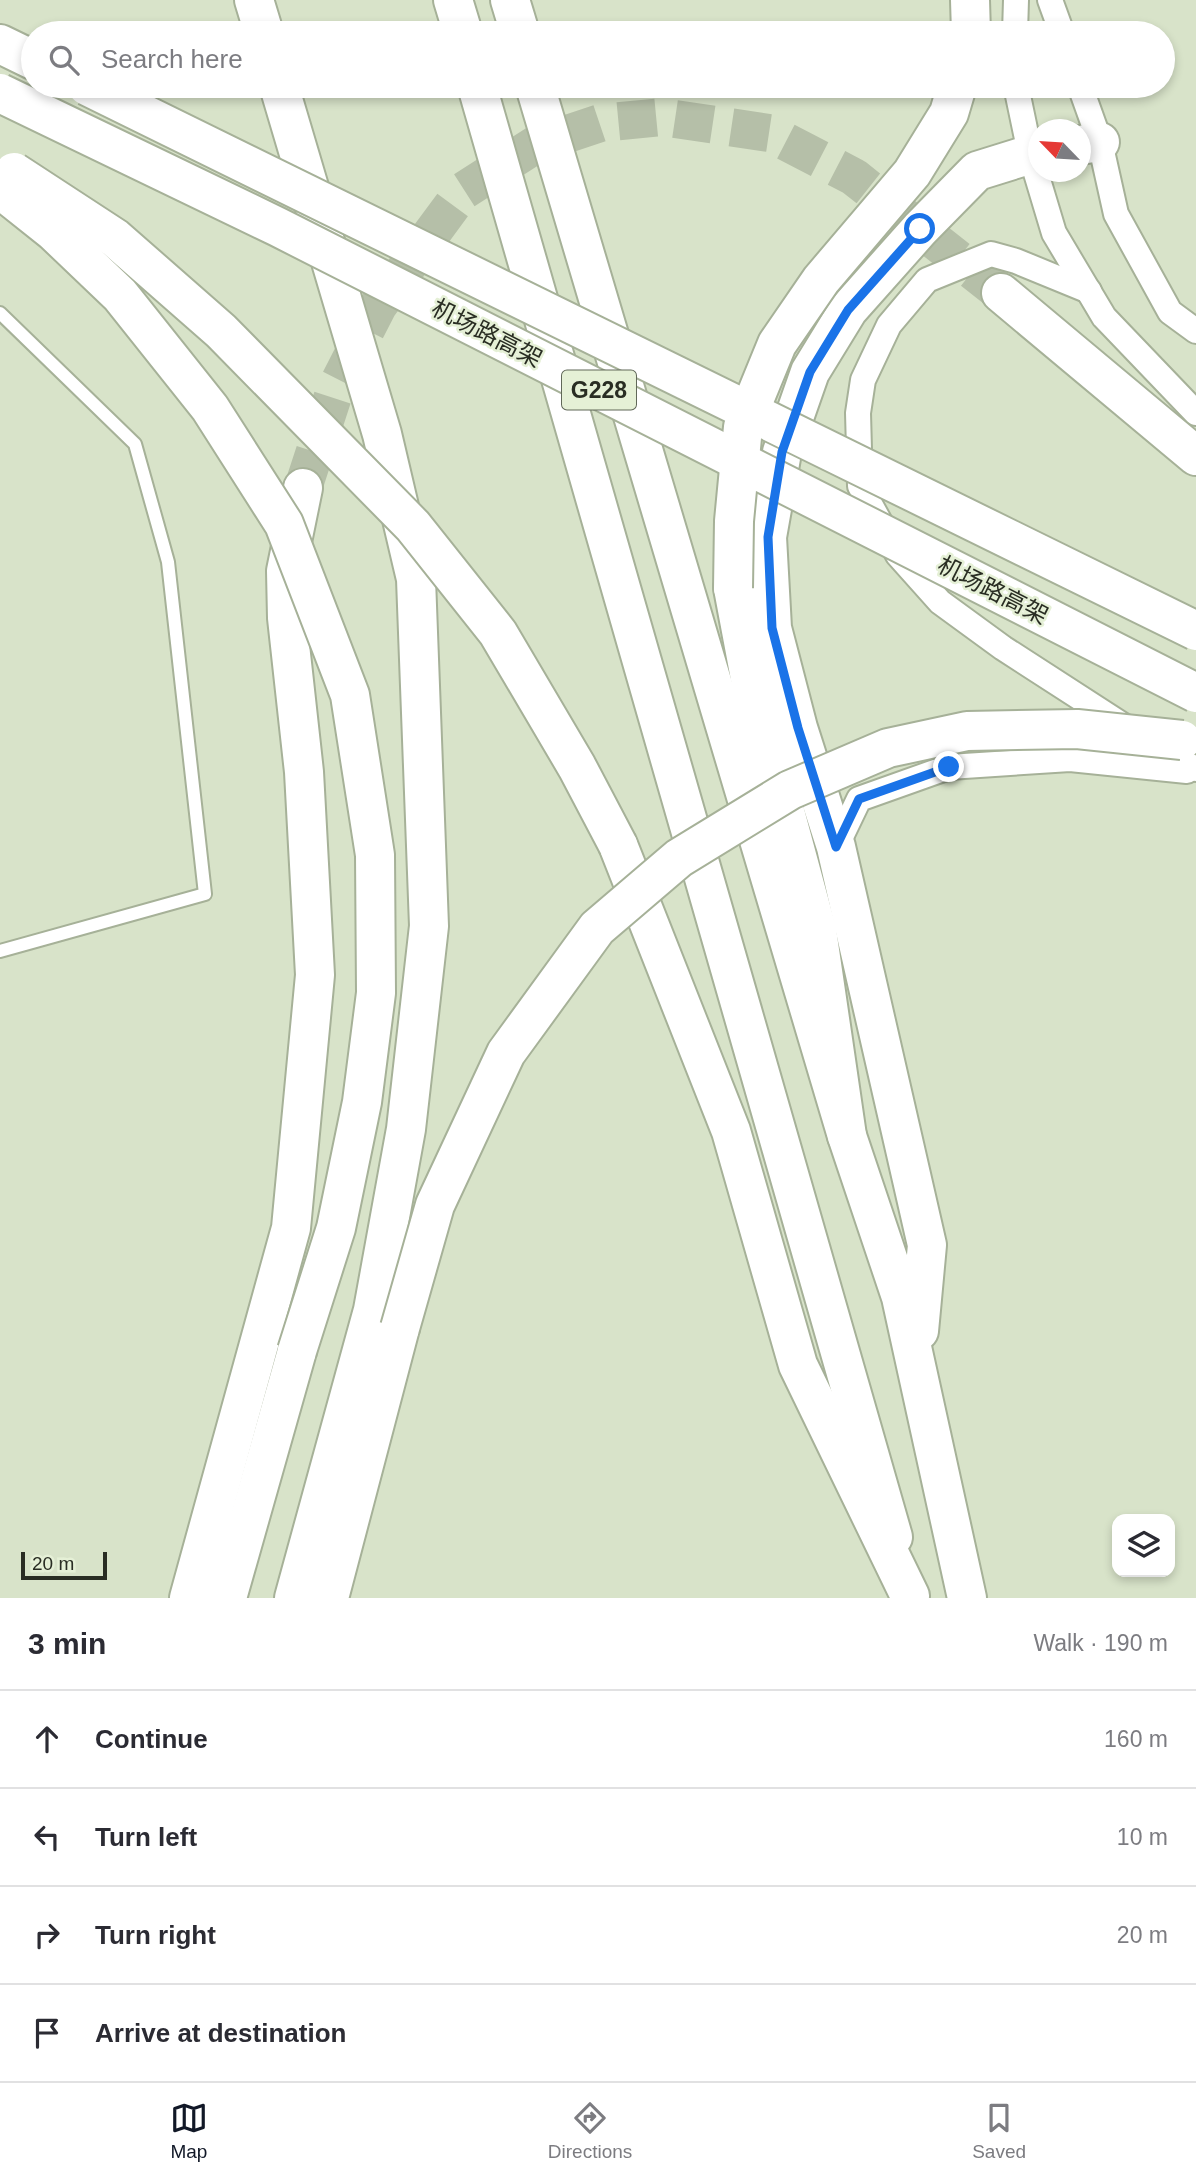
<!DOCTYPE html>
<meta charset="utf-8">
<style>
:root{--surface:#fff;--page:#f7f7f7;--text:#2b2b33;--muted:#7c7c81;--line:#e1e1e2;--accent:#111827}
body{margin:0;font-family:Helvetica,"Noto Sans SC",sans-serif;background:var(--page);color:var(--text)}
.controls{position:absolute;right:21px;bottom:21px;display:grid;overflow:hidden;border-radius:14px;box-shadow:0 4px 10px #0003}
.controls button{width:63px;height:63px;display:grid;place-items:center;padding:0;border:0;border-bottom:2px solid var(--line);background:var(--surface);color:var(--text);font:35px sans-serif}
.compass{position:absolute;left:1028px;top:119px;width:63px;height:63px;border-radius:50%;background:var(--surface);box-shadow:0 4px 10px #0003;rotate:295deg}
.scale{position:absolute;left:21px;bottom:18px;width:86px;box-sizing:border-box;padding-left:7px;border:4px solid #292d23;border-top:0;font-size:19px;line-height:24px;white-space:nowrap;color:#292d23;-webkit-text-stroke:5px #e5f0d6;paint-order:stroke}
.stop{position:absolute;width:21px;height:21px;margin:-16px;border:5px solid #1a73e8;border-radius:50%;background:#fff}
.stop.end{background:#1a73e8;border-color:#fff;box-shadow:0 2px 7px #0008}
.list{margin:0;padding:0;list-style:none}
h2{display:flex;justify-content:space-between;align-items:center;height:91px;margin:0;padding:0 28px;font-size:30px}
h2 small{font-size:23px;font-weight:400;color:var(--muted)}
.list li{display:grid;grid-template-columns:46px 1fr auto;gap:21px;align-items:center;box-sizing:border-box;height:98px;padding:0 28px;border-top:2px solid var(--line)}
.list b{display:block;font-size:26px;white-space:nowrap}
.list em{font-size:23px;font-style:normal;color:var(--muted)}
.icon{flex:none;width:38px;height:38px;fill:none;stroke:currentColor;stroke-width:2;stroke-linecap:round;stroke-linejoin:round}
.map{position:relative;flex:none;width:1196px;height:1598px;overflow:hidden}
.search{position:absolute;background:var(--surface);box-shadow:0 4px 10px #0003;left:21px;right:21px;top:21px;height:77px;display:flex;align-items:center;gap:18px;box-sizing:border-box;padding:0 24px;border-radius:38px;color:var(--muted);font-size:26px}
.sheet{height:483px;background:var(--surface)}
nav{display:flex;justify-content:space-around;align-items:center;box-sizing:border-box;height:98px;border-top:2px solid var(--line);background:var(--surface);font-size:19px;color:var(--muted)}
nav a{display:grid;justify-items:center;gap:4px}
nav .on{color:var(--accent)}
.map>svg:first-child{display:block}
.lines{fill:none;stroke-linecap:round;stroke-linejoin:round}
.trunk-tunnel{stroke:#b5bfa8;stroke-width:38;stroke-dasharray:38 19;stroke-linecap:butt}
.service-casing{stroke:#a6b198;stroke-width:16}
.minor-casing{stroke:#a6b198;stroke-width:28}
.primary-casing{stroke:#a6b198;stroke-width:42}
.trunk-casing{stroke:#a6b198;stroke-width:42}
.service{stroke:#fff;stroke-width:12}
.minor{stroke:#fff;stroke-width:24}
.primary{stroke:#fff;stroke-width:38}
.trunk{stroke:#fff;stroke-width:38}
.trunk-bridge-casing{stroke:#a6b198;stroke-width:42;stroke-linecap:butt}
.trunk-bridge{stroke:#fff;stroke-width:38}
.route{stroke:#1a73e8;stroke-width:9}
.labels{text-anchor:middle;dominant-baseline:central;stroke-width:5;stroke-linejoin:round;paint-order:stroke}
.shield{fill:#e5f0d6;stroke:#616859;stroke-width:2}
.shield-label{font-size:23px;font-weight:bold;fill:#292d23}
.street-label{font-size:24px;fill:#292d23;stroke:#e5f0d6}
</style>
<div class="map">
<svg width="1196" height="1598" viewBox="0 0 1196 1598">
<rect width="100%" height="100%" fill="#d8e3c9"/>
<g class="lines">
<!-- trunk-tunnel -->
<polyline class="trunk-tunnel" points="303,488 335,390 378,306 463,191 535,145 600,123 662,117 769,133 854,177 1001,293"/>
<!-- service casing -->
<g class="service-casing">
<polyline id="service" points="0,313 135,444 168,562 205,894 0,951"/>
</g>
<!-- minor casing -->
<g class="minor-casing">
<g id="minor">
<polyline points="1050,0 1062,33"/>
<polyline points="1015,33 1016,0"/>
<polyline points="1016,86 1030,153 1054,233 1104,317 1196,413"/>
<polyline points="1080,86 1100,142 1116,214 1170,312 1196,331"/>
<polyline points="1089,291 1016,261 991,254 927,280 889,325 863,380 858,413 860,486 898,555 940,602 1003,648 1164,752 1196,769"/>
<polyline points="836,847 859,799 949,767 1070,759 1187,771"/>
</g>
</g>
<!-- primary casing -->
<g class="primary-casing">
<g id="primary">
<polyline points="453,0 463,33"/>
<polyline points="510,0 520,33"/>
<polyline points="477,86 893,1537"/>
<polyline points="535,86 847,1136 901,1297 967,1598"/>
<polyline points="1080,145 1100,142"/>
<polyline points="919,1331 927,1245 836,847 798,728 772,628 767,537 782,452 810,372 848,310 920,229 977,171 1038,152"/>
</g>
</g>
<!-- trunk casing -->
<g class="trunk-casing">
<g id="trunk">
<polyline points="254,0 264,33"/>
<polyline points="970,0 971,33"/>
<polyline points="0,44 33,60"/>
<polyline points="279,86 382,434 416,579 429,926 406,1129 373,1310 294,1598"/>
<polyline points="1001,293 1196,456"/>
<polyline points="733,588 752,689 817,930 847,1136"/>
<polyline points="618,845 731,1131 798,1365 910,1596"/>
<polyline points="189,1598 291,1228 315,975 304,772 287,618 286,571 303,488"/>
<polyline points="227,1598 297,1351"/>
<polyline points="329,1598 400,1328"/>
</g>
</g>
<!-- service -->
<use href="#service" class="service"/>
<!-- minor -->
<use href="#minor" class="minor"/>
<!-- primary -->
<use href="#primary" class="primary"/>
<!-- trunk -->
<use href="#trunk" class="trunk"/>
<!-- trunk-bridge casing -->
<g class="trunk-bridge-casing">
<g id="trunk-bridge">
<polyline points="87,86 1196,631"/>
<polyline points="0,93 278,227 1196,693"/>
<polyline points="14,172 115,238 221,331 413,526 498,633 577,767 618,845"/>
<polyline points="0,189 54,232 120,295 210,408 284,524 350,695 375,855 376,993 362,1102 336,1228 297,1351"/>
<polyline points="733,588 734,521 743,427 777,344 821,280 912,173 949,113 957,86"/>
<polyline points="400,1328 435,1205 506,1053 597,928 679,858 790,790 888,748 967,731 1077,729 1182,740"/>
</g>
</g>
<!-- trunk-bridge -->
<use href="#trunk-bridge" class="trunk-bridge"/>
</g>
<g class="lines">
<!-- route -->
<polyline class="route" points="920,229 848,310 810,372 782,452 768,537 772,628 798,728 836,847 859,799 949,767"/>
</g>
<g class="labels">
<!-- shield labels -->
<rect class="shield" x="562" y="370.5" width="74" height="39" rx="5"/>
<g class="shield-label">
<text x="599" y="390">G228</text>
</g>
<!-- street labels -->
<g class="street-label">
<text transform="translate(487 333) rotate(27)">机场路高架</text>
<text transform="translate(993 590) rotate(27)">机场路高架</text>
</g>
</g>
</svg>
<div class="controls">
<button><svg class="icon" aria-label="layers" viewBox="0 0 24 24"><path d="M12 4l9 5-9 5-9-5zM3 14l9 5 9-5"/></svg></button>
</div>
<svg class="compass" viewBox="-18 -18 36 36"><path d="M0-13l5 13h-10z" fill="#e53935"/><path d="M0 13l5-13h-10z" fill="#7c7c81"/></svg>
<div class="scale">20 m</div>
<div class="stop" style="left:920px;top:229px"></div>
<div class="stop end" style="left:949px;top:767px"></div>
<div class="search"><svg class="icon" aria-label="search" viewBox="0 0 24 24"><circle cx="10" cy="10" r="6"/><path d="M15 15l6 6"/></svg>Search here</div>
</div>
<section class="sheet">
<h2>3 min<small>Walk · 190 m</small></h2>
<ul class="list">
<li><svg class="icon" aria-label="ahead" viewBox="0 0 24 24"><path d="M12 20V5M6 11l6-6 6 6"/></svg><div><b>Continue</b></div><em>160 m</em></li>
<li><svg class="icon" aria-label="left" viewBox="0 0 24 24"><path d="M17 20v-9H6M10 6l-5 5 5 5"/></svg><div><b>Turn left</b></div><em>10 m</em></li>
<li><svg class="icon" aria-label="right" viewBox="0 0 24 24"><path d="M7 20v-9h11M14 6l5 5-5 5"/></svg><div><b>Turn right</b></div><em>20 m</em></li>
<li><svg class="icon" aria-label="arrive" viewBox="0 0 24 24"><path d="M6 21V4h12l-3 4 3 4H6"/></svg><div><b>Arrive at destination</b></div></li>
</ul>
</section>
<nav>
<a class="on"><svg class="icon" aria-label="map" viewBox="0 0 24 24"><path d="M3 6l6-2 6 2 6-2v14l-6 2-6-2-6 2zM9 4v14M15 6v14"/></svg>Map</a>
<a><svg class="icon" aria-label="directions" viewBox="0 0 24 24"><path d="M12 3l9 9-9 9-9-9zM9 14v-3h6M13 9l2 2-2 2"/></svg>Directions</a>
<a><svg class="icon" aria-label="saved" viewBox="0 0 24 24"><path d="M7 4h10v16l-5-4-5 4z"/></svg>Saved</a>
</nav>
